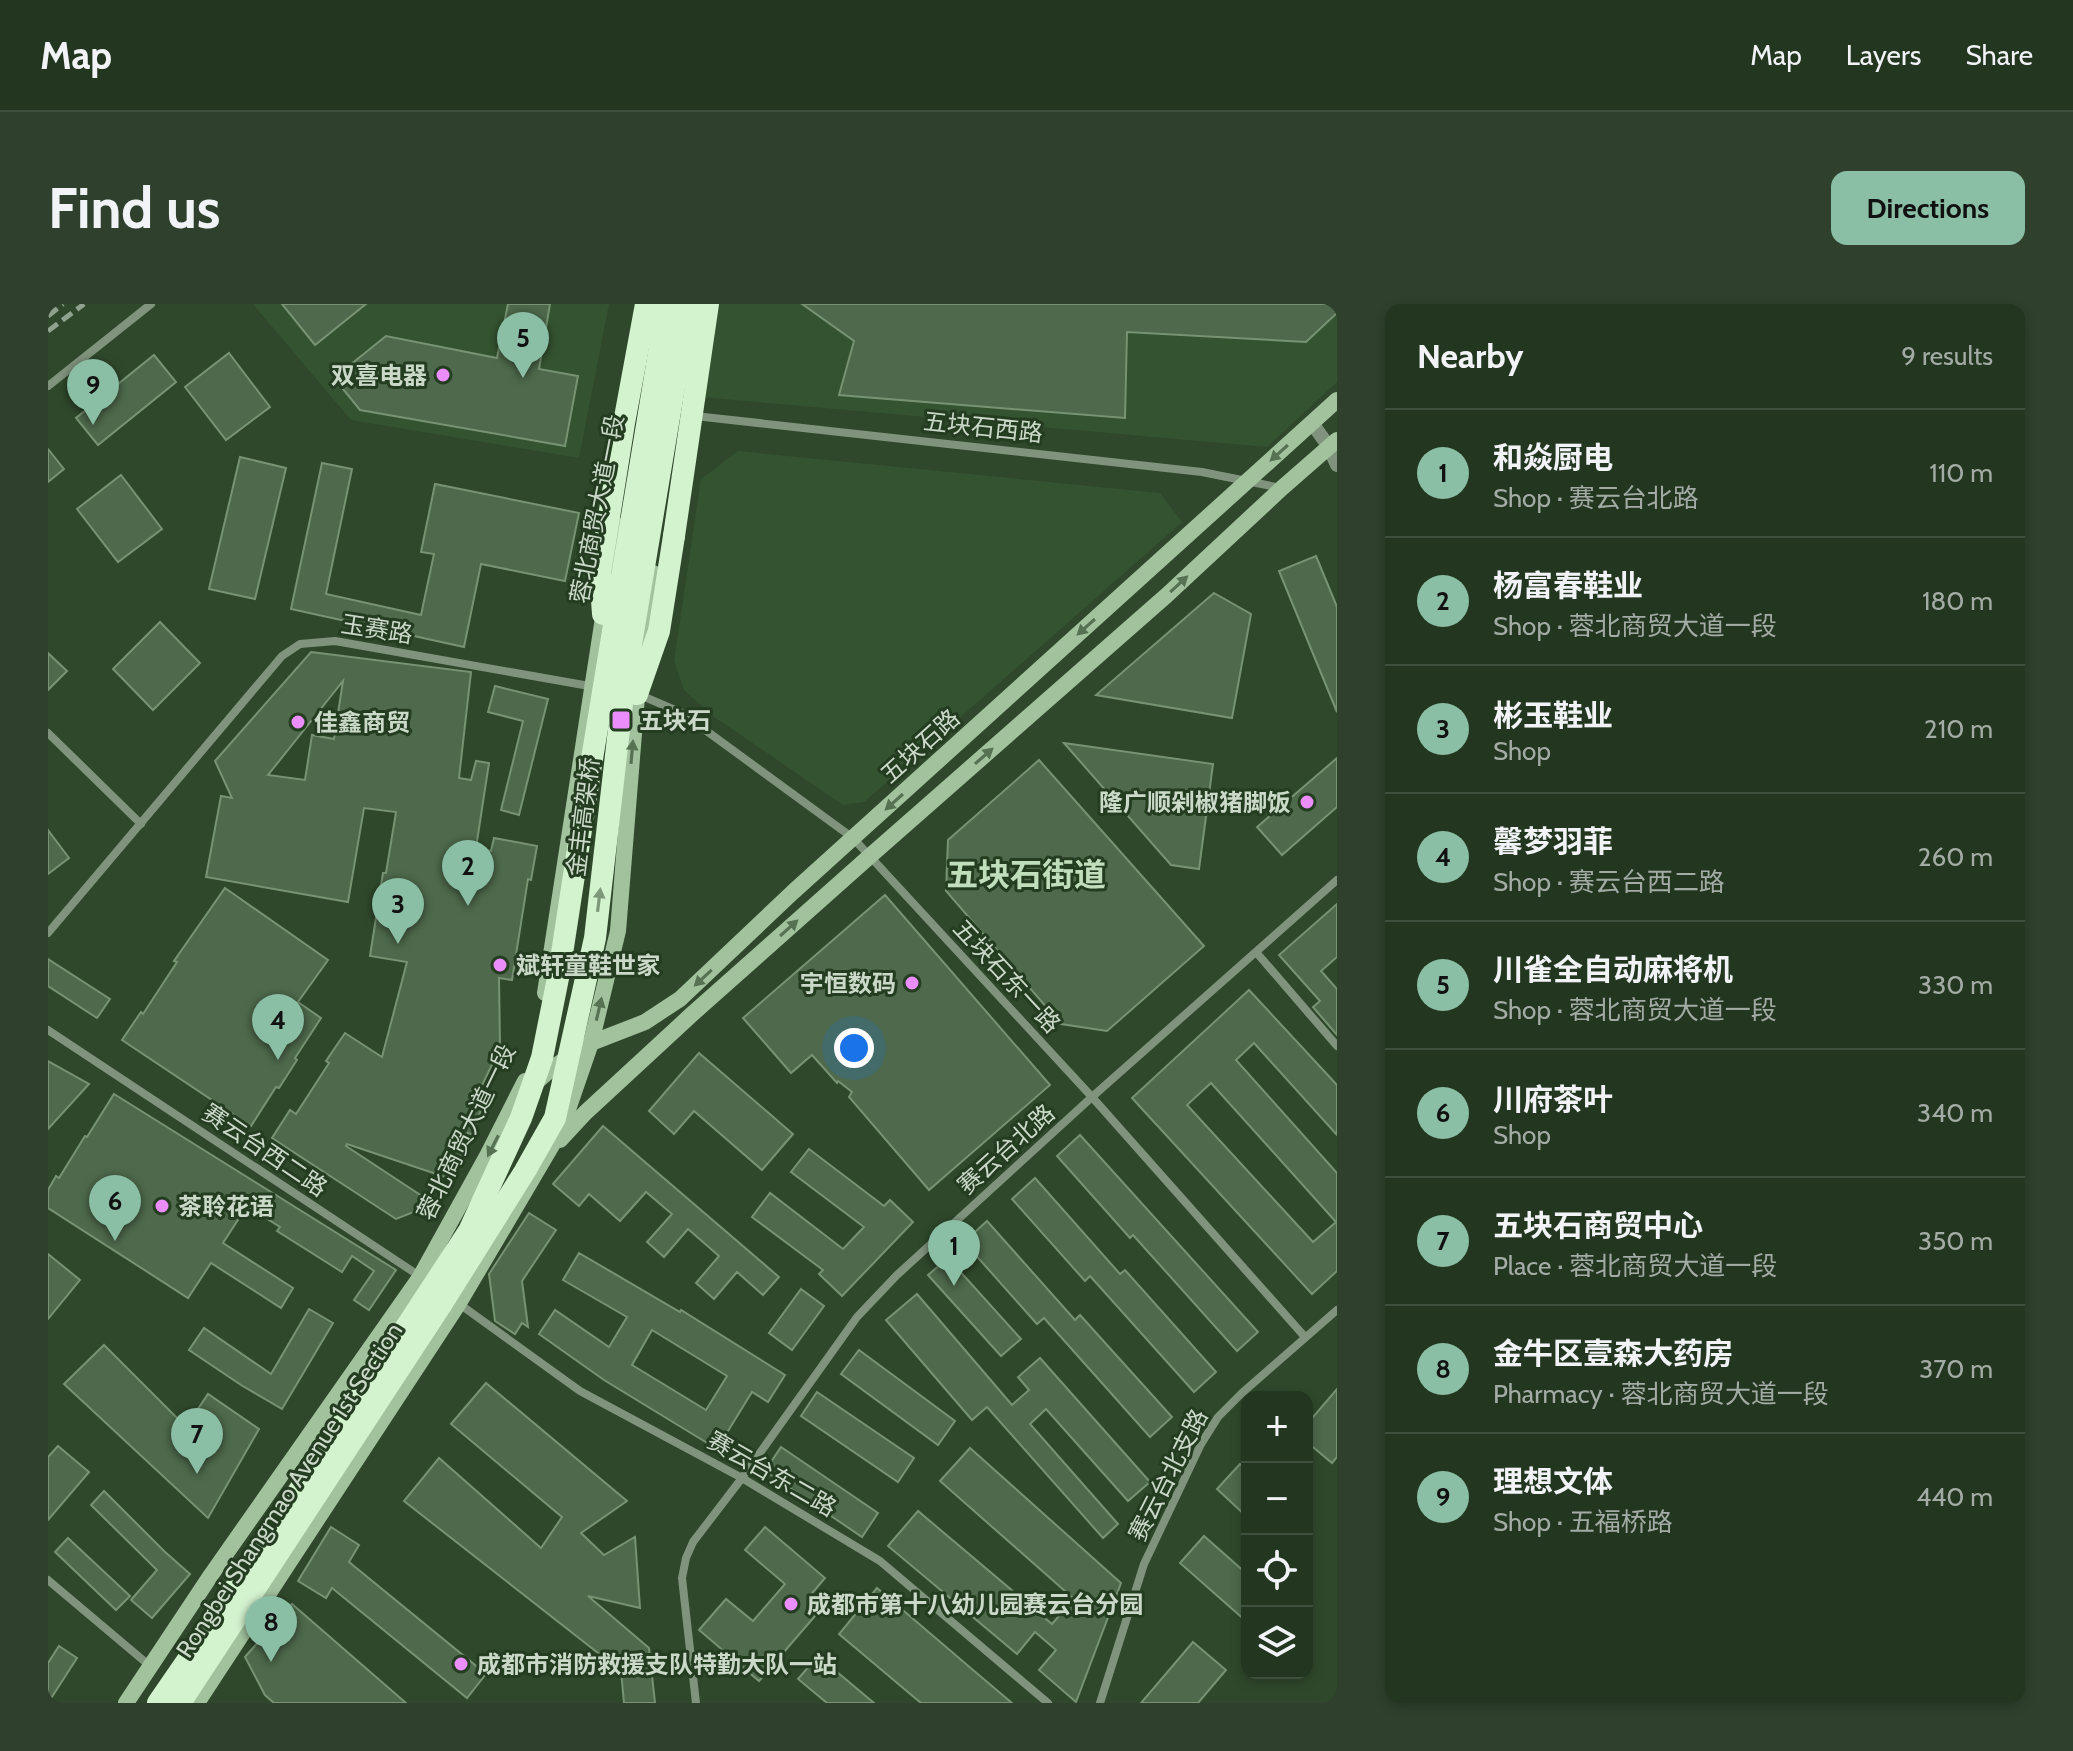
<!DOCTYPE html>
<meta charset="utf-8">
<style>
:root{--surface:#233620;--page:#2f412d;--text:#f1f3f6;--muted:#a3aba5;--line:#40503e;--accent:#8abfa5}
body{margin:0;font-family:Cabin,"Noto Sans SC",sans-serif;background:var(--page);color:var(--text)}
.controls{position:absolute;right:24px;bottom:24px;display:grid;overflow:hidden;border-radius:16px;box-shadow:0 4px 12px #0003}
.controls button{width:72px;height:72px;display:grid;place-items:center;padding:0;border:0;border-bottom:2px solid var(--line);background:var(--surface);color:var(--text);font:40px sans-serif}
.you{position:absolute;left:806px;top:744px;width:28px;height:28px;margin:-20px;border:6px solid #fff;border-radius:50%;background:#1a73e8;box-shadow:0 0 0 12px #1a73e833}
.badge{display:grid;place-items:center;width:52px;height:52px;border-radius:50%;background:var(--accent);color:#111;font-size:26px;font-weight:700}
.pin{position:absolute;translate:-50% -66px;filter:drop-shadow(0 2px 4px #0008)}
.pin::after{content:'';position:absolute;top:42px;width:28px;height:24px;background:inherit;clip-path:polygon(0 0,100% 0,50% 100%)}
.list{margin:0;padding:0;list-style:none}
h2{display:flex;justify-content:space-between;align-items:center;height:104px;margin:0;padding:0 32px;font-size:34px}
h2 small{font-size:26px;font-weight:400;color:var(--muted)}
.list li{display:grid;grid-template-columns:52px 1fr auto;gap:24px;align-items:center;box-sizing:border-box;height:128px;padding:0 32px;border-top:2px solid var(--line)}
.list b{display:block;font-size:30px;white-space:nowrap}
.list p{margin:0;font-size:26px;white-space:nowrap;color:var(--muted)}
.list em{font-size:26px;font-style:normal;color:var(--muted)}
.icon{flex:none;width:44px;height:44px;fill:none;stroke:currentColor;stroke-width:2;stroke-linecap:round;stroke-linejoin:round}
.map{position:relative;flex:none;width:1289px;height:1399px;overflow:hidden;border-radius:16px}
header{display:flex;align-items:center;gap:48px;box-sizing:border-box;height:112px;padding:0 40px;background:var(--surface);border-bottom:2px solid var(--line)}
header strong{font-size:38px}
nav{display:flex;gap:44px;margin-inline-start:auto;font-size:28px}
.intro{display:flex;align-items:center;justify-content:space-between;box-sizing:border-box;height:192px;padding:0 48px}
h1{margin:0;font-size:56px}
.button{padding:20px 36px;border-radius:16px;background:var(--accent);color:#111;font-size:28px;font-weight:700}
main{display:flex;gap:48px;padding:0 48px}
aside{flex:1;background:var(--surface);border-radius:16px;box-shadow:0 4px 12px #0003}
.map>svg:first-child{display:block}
.built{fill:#345330}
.building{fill:#4e694b;stroke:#779373;stroke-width:2;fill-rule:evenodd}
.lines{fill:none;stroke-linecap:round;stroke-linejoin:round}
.minor{stroke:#80947d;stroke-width:8}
.tertiary{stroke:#80947d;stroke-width:14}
.secondary{stroke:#a2c29e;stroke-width:16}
.trunk{stroke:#d3f2ce;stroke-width:22}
.rail{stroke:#8fa28d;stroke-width:5;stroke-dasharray:12 6;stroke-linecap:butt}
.trunk-bridge{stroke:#d3f2ce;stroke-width:22}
.oneway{fill:#567253}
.oneway2{fill:#7c9878}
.poi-dot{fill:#eb8dfb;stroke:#243d21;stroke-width:3}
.labels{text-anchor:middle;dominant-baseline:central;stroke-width:6;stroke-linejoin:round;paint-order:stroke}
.poi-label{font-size:24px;font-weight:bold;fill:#cad9c8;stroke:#243d21;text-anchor:start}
.street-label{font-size:24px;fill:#cad9c8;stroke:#243d21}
.district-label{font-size:32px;font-weight:bold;fill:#c0debc;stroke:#243d21}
</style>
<header>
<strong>Map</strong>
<nav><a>Map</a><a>Layers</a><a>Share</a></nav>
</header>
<div class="intro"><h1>Find us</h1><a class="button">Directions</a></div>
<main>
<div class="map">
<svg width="1289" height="1399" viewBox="0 0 1289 1399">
<rect width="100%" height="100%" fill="#2f482b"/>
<!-- built -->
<g class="built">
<polygon points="205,0 561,0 531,154 303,116"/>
<polygon points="659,0 1289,0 1289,78 1219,143 641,92"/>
<polygon points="690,147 1112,189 1134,218 816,498 795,501 665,412 636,386 626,357 653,175"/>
</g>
<!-- building -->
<g class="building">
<polygon points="234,0 318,0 267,41"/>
<polygon points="460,0 502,0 491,65 530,72 517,142 312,106 286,74 338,32 449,54"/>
<polygon points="754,0 1289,0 1289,9 1258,38 1079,28 1077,114 791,91 806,37"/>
<polygon points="181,49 222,103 178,136 137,83"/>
<polygon points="106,51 128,78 50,141 28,114"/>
<polygon points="0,145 16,165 0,178"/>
<polygon points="192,153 238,164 207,295 161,285"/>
<polygon points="274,159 304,165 278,290 373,311 386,250 373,248 387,180 531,209 517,277 433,260 416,343 243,305"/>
<polygon points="73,171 114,225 70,258 29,205"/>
<polygon points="1268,252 1289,303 1289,408 1231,267"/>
<polygon points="1166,289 1203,310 1184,414 1048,391"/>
<polygon points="112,318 152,359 105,406 65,365"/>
<path d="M263 348 423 368 411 474 423 476 428 457 441 459 428 544 443 547 446 534 489 542 483 576 480 575 464 676 451 674 452 744 427 796 435 799 425 831 420 829 406 876 299 840 298 842 386 900 348 915 224 834 242 806 248 810 281 759 278 757 297 729 334 753 359 658 322 652 335 569H338L348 508 316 504 300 598 158 573 173 492 184 494 167 457ZM295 377 286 435 264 431 257 476 220 471Z"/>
<polygon points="0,349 19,367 0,386"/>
<polygon points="447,382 500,395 471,511 453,506 475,417 440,408"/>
<polygon points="1016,439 1165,460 1151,565 1123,561"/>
<polygon points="1289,454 1289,503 1234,551 1209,523"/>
<polygon points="991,456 1156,642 1059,727 1013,720 898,587 900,536"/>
<polygon points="0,526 21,554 0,570"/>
<polygon points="177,584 280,656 250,698 273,714 247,754 249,756 231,784 228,783 203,822 74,736 93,708 95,710 129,658 126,657"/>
<polygon points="837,591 1002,781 881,886 801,793 804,788 790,777 789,779 764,751 743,769 695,714"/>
<polygon points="1289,600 1289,653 1273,667 1289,685 1289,731 1265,703 1272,697 1231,651"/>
<polygon points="0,655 62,695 49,714 0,682"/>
<path d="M1201 686 1289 781V831L1206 739 1188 756 1289 869V967L1264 990 1084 794ZM1163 779 1288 918 1265 938 1139 801Z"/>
<polygon points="651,749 745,830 714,866 646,807 626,830 601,807"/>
<polygon points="0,757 41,780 0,825"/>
<polygon points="66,790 348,966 321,1006 306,996 326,967 304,952 294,968 229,927 232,923 199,902 175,939 245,984 233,1004 163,959 140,994 0,904 0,886 8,872 11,874 37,832 39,833"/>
<polygon points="555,822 731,973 715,991 689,968 666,995 648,979 671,952 640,925 616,953 599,938 624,910 598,888 572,917 541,890 531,902 505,880"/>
<polygon points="1032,831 1210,1028 1189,1047 1085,931 1082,934 1009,852"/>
<polygon points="761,845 836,902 842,896 865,918 794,992 771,970 775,966 704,913 722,889 795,945 816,923 743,868"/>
<polygon points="987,874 1072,970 1077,966 1168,1068 1146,1088 1042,972 1037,977 964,895"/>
<polygon points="481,909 508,926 474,977 480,1023 474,1019 467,1030 447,1017 441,970"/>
<polygon points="939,917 1027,1016 1032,1011 1124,1113 1102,1133 996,1014 989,1020 916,938"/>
<path d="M531 949 632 1008 633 1006 737 1071 720 1098 704 1088 669 1145 556 1076 491 1030 507 1006 561 1043 579 1013 515 976ZM604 1026 679 1072 658 1106 584 1061Z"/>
<polygon points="0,950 32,976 0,1015"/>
<polygon points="900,954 973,1035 953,1052 880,971"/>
<polygon points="753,985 776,1002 744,1046 721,1029"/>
<polygon points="869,990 964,1101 981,1086 970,1073 992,1054 1102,1178 1080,1197 998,1105 982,1120 1070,1220 1055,1234 939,1103 924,1116 838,1016"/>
<polygon points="261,1005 285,1019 234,1105 193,1081 141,1046 156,1024 223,1070"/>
<polygon points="56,1041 138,1123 160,1090 211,1125 160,1214 16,1080"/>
<polygon points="811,1046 907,1117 890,1141 793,1070"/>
<polygon points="438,1079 579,1197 533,1229 556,1251 587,1233 592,1304 540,1292 601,1344 607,1399 576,1399 573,1367 356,1197 391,1154 493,1244 514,1213 403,1120"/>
<polygon points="1289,1085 1289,1153 1284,1159 1259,1138 1259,1120"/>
<polygon points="769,1088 866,1154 850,1178 753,1112"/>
<polygon points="10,1142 41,1168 0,1216 0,1153"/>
<polygon points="733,1143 830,1209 814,1233 717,1167"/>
<polygon points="922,1144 1073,1279 1028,1398 991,1366 1008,1346 987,1328 969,1350 840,1242 870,1207 1004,1320 1026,1295 892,1177"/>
<polygon points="1192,1160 1199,1166 1199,1213 1169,1185"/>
<polygon points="56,1187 116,1247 142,1270 104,1314 83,1296 109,1266 43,1201"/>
<polygon points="283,1223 311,1241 301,1258 438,1370 419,1394 284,1284 278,1294 250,1277"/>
<polygon points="717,1223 777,1274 760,1294 773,1305 711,1377 651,1326 678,1295 705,1317 737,1280 697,1246"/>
<polygon points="1156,1232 1199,1270 1199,1318 1132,1259"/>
<polygon points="20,1234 82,1292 68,1306 7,1248"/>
<polygon points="829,1284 925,1366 964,1399 873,1399 791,1330"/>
<polygon points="244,1300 358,1399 226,1399 217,1391 197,1353"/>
<polygon points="1145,1338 1178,1366 1150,1399 1093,1399"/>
<polygon points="11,1342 29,1354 0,1399 0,1359"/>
<polygon points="770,1352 826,1399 779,1399 750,1375"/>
</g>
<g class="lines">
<!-- minor -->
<g class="minor">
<polyline points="0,82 103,0"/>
<polyline points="647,112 1154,168 1233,184"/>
<polyline points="592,391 634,409 805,534 1044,793 1257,1033"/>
<polyline points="0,429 93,520"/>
<polyline points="0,629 234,352 252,340 287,337 547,383"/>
<polyline points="1208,648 1289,742"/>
<polyline points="0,726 373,973"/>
<polyline points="410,999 532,1087 694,1174 832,1257 1000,1399"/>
<polyline points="0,1276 102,1362"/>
<polyline points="648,1399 634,1274 638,1254 645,1238 694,1174 809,1013 849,971 1044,793 1289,576"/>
<polyline points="1052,1399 1096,1260 1153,1140 1170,1113 1194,1089 1289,1006"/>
</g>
<!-- tertiary -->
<polyline class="tertiary" points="1264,119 1281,143 1289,161"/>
<!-- secondary -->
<g class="secondary">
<polyline points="561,278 572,222"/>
<polyline points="594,357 605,269"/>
<polyline points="497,689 557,301"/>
<polyline points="486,780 507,762 543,739 597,718 632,695 745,588 1289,96"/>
<polyline points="512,836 537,809 642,712 822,552 1119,291 1234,184 1289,136"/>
<polyline points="78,1399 163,1271 372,973 440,850 477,777"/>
<polyline points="149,1399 411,999 513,826 543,739 570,627 590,380"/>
</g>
<!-- trunk -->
<g class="trunk">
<polyline points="555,310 552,269 576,119 598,0"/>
<polyline points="589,390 611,327 626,232"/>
</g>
<!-- rail -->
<g class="rail">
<polyline points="0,12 15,0"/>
<polyline points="0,27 36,0"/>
</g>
<!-- trunk-bridge -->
<g class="trunk-bridge">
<polyline points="626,232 660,0"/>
<polyline points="110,1399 150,1341 421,927 473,814 494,754 511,669 542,467 619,0"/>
<polyline points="132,1399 393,1001 477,867 507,814 547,634 576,382 640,0"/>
</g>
</g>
<!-- one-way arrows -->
<defs><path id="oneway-solid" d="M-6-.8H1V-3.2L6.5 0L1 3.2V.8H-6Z" transform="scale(2)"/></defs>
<g class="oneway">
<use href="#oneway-solid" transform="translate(1231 149) rotate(138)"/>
<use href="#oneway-solid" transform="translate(1131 280) rotate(-43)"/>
<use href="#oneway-solid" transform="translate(1038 323) rotate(138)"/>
<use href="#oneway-solid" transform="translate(584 448) rotate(-85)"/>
<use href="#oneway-solid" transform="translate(936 452) rotate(-41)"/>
<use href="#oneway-solid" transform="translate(846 498) rotate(138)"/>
<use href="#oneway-solid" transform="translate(741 624) rotate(-42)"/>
<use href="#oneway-solid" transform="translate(655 674) rotate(137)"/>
<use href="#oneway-solid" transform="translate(551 705) rotate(-77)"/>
<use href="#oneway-solid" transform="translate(445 842) rotate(117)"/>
</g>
<use class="oneway2" href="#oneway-solid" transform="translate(551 596) rotate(-83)"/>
<!-- markers -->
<g class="poi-dot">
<circle cx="395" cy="71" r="8"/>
<rect x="563" y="406" width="20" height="20" rx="4"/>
<circle cx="250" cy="418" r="8"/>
<circle cx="1259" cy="498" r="8"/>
<circle cx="452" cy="661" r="8"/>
<circle cx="864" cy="679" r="8"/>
<circle cx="114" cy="902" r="8"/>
<circle cx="743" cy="1300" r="8"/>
<circle cx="413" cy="1360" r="8"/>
</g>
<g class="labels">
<!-- poi labels -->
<g class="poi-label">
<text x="379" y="71" text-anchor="end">双喜电器</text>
<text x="591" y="416">五块石</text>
<text x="266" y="418">佳鑫商贸</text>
<text x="1243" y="498" text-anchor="end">隆广顺剁椒猪脚饭</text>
<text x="468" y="661">斌轩童鞋世家</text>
<text x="848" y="679" text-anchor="end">宇恒数码</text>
<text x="130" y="902">茶聆花语</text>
<text x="759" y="1300">成都市第十八幼儿园赛云台分园</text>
<text x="429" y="1360">成都市消防救援支队特勤大队一站</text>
</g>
<!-- street labels -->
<g class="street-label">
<text transform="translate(935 123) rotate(6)">五块石西路</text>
<text transform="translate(549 205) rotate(-79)">蓉北商贸大道一段</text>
<text transform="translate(329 325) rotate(9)">玉赛路</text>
<text transform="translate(872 442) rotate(-42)">五块石路</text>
<text transform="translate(535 513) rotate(-83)">金丰高架桥</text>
<text transform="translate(959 672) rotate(47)">五块石东一路</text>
<text transform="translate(418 828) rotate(-64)">蓉北商贸大道一段</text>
<text transform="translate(958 845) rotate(-42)">赛云台北路</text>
<text transform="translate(217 846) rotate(34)">赛云台西二路</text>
<text transform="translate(724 1170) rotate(30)">赛云台东二路</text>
<text transform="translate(1120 1171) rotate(-63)">赛云台北支路</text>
<text transform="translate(241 1186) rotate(-57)">Rongbei Shangmao Avenue 1st Section</text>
</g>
<!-- district labels -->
<g class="district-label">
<text x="978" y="570">五块石街道</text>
</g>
</g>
</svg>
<div class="controls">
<button>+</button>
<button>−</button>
<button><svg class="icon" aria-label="locate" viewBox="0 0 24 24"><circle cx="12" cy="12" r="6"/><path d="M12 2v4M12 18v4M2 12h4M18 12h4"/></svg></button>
<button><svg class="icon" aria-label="layers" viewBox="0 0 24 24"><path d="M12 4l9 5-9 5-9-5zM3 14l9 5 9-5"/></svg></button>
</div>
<div class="you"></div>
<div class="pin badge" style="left:906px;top:982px">1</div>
<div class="pin badge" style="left:420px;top:602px">2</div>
<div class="pin badge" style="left:350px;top:640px">3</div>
<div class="pin badge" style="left:230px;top:756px">4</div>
<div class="pin badge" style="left:475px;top:74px">5</div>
<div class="pin badge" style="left:67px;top:937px">6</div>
<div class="pin badge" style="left:149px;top:1170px">7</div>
<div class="pin badge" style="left:223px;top:1358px">8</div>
<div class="pin badge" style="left:45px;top:121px">9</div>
</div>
<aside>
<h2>Nearby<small>9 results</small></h2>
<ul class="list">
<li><span class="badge">1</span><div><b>和焱厨电</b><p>Shop · 赛云台北路</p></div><em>110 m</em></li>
<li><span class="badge">2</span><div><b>杨富春鞋业</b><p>Shop · 蓉北商贸大道一段</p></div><em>180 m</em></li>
<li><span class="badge">3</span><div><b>彬玉鞋业</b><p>Shop</p></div><em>210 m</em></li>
<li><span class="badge">4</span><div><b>馨梦羽菲</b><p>Shop · 赛云台西二路</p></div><em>260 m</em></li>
<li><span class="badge">5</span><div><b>川雀全自动麻将机</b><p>Shop · 蓉北商贸大道一段</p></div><em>330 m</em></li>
<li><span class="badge">6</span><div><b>川府茶叶</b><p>Shop</p></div><em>340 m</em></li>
<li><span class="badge">7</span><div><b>五块石商贸中心</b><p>Place · 蓉北商贸大道一段</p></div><em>350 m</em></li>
<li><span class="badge">8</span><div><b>金牛区壹森大药房</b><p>Pharmacy · 蓉北商贸大道一段</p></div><em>370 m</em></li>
<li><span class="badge">9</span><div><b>理想文体</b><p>Shop · 五福桥路</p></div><em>440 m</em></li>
</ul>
</aside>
</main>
